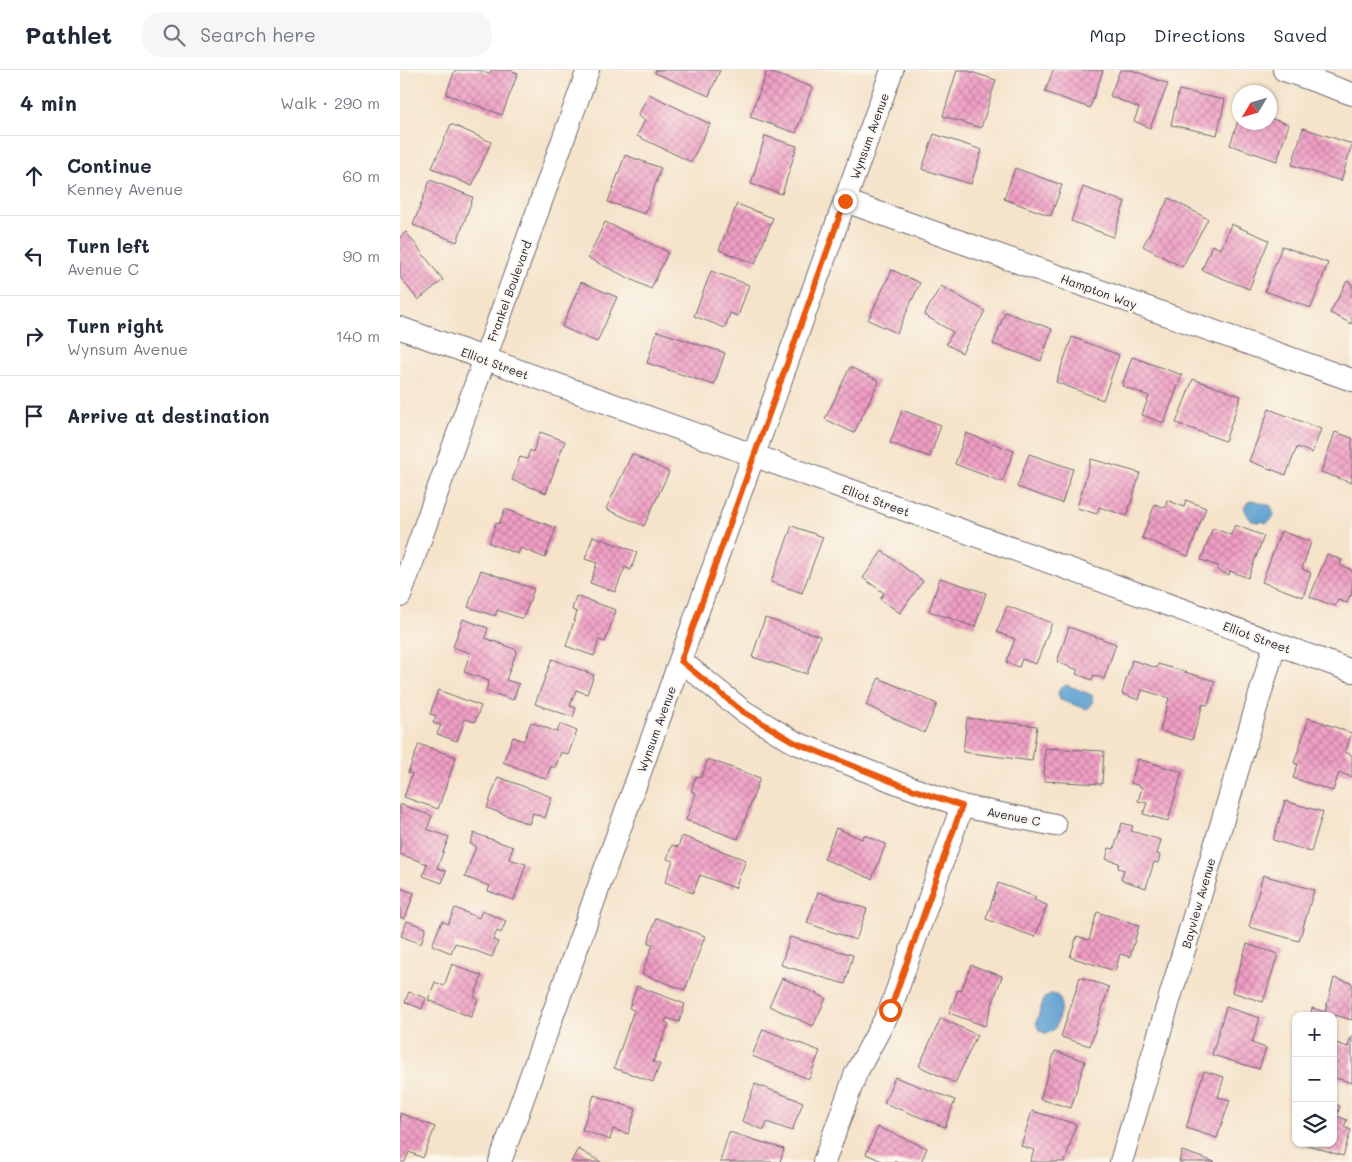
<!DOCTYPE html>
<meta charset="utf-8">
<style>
:root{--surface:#fff;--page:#f6f6f7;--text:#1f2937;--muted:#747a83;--line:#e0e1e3}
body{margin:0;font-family:Mali,sans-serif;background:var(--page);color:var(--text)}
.controls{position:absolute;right:15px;bottom:15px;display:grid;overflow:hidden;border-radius:10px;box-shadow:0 1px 4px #0004}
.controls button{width:45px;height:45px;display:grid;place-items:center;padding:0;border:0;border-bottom:1px solid var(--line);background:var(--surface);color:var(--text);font:25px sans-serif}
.compass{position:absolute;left:832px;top:15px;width:45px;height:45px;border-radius:50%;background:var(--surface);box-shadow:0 1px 4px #0004;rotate:232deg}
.stop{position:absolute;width:15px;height:15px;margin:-11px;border:4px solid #ea580c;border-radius:50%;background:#fff}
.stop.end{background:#ea580c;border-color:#fff;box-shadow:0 1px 5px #0008}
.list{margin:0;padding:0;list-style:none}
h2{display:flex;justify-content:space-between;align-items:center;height:65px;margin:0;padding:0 20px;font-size:21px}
h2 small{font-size:16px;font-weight:400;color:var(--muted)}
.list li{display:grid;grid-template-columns:32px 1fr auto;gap:15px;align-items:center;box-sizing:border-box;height:80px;padding:0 20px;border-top:1px solid var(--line)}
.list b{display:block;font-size:19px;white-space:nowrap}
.list p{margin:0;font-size:16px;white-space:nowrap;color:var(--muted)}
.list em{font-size:16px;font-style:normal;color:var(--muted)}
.icon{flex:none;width:28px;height:28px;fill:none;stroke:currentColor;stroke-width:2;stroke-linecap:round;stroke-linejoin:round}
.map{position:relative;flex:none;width:952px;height:1092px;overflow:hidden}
header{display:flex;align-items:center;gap:30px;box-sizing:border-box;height:70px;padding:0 25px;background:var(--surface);border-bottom:1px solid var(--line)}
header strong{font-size:24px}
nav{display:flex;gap:28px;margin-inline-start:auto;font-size:18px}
.search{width:350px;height:45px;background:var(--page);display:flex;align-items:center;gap:12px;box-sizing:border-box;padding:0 18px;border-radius:20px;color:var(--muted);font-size:19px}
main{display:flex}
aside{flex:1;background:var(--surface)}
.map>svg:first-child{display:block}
.water{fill:#5ea0d1;stroke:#406186}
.building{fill:url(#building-cross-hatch)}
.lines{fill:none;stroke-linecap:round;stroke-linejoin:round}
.minor-casing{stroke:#6c666d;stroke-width:24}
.minor{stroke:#fff;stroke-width:22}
.route{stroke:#ea580c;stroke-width:6}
.labels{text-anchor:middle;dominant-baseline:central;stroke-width:4;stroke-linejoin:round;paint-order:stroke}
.street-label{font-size:12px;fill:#22223b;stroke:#fbf7ec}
</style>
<header>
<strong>Pathlet</strong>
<div class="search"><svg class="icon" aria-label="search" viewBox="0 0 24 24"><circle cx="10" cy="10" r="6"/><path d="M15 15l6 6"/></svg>Search here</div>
<nav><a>Map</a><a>Directions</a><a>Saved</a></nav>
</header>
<main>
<aside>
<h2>4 min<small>Walk · 290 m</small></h2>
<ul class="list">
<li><svg class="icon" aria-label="ahead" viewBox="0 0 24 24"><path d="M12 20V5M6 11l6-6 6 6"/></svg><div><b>Continue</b><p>Kenney Avenue</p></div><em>60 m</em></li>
<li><svg class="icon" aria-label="left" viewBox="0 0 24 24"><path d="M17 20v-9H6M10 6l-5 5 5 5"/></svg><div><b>Turn left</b><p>Avenue C</p></div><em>90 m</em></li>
<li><svg class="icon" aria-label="right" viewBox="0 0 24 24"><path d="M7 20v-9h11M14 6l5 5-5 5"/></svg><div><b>Turn right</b><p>Wynsum Avenue</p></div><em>140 m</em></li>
<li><svg class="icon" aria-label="arrive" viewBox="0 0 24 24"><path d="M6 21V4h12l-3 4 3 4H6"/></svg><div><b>Arrive at destination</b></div></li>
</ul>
</aside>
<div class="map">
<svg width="952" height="1092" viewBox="0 0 952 1092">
<defs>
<pattern id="building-cross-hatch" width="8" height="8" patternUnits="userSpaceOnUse" patternTransform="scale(1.25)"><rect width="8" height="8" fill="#f19fc5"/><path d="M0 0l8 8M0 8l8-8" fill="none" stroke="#c381a1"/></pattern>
</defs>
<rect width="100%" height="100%" fill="#fbf7ec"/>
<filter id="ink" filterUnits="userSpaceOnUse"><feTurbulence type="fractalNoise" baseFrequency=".02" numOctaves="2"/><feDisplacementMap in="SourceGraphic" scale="10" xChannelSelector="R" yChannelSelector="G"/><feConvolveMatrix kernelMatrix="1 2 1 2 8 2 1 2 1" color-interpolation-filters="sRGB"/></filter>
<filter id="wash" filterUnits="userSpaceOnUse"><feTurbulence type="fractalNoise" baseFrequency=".0096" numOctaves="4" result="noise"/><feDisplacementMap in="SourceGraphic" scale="20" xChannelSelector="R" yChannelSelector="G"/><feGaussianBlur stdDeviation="1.12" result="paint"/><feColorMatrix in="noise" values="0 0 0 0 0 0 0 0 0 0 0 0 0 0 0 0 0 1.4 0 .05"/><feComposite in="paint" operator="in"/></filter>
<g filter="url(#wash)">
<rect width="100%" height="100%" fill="#f5e3ca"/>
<!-- water -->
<g class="water">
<path d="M853 430 871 436 874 445 871 450 866 453 861 451C851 455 847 445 844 437L848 432Z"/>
<path d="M667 615 692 625C693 631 692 636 687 639L660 630 658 623 661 617Z"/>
<path d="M650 924C664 924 662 936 659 946 658 949 657 955 655 958 653 962 648 963 644 963L639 960 636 953 644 928Z"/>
</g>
<g id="blocks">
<!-- building -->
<g class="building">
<polygon points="55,0 79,0 89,4 91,0 109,0 118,3 102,45 46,24"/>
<polygon points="256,0 320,0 309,26 255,3"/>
<polygon points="557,0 565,0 596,10 581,58 543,46"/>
<polygon points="653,0 703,0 690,38 645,22"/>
<polygon points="720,0 732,0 768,14 750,58 734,51 739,38 710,26"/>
<polygon points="367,1 412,17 396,63 350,47"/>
<polygon points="779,20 825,30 817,65 771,55"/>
<polygon points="249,24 310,54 291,92 237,66 245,50 238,46"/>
<polygon points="839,48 839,52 869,52 869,48 889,54 877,91 830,75"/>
<polygon points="51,54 91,72 72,116 32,98"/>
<polygon points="903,58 952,74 941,111 892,95"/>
<polygon points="534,64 582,80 571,114 522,99"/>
<polygon points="365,66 397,76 382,124 351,114"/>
<polygon points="225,85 261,98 245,144 208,132"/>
<polygon points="615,98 662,115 651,146 604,129"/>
<polygon points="30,110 73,127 57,172 13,155"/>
<polygon points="683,117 725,132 713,167 671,151"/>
<polygon points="769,128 808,149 782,197 743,176"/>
<polygon points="337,134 373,148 355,194 319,180"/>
<polygon points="205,152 268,182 251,219 188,188"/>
<polygon points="831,154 869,170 849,219 802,200 812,175 821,179"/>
<polygon points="6,162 43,210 18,230 0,207 0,167"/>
<polygon points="882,176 928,193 911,238 865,221"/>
<polygon points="492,200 520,213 497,263 468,250"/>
<polygon points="311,201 349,215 338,246 330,243 325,258 294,246"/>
<polygon points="947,211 952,214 952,254 930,243"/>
<polygon points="181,212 217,227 197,272 162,257"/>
<polygon points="541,216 585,241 562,283 546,274 553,262 524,245"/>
<polygon points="605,242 652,259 641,291 593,274"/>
<polygon points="257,261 325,283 314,315 247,293"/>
<polygon points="672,267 719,285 703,330 656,312"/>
<polygon points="732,287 782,305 764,353 742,345 749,326 722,316"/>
<polygon points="450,297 479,311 454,363 425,349"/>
<polygon points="793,309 841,326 825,371 776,353"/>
<polygon points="869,339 921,359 912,383 897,377 886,405 849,391"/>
<polygon points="502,340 541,355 530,387 490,373"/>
<polygon points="140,362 165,371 146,423 112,410 120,387 127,389 130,380 133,382"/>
<polygon points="935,362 952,368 952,413 921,402"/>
<polygon points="566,363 614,381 602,412 555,394"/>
<polygon points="232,384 269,402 244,456 206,439"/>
<polygon points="629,384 673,399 662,433 617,417"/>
<polygon points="691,389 740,403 727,446 699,437 697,444 677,438"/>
<polygon points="767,430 784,437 786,430 806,438 788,486 742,468 755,434 765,438"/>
<polygon points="105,439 156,458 145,488 121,478 118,484 89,473 96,453 99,454"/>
<polygon points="835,455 864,466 848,508 830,501 829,505 817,500 818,496 801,490 813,458 831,465"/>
<polygon points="392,456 423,467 402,523 371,512"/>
<polygon points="881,461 911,472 902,499 911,503 903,527 862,512"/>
<polygon points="193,466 237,482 231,500 225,497 215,522 190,513 197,493 185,489"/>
<polygon points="482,481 523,511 500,543 480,529 484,523 463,508"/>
<polygon points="927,484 942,490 940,495 952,500 952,526 950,525 947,533 938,530 935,536 910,527"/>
<polygon points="81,500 134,519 123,549 97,540 95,546 68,537"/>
<polygon points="540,508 586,523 575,557 529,541"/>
<polygon points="176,526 216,540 205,572 199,570 194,586 166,576 177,542 172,540"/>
<polygon points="607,536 652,553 636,594 622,589 619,597 606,592 615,569 597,562"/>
<polygon points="365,548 420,566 407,604 352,587"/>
<polygon points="63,549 88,558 85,568 117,580 106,610 119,614 113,630 86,621 89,611 64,602 70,583 53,577"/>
<polygon points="669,557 716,574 704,609 694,605 692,610 676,604 678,600 657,592"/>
<polygon points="152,589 194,605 187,624 176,620 170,636 176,638 173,647 135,634"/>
<polygon points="732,590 757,598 758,594 815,611 808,635 803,634 792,670 760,661 769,628 742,620 739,630 722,624"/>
<polygon points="479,608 537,634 524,663 466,635"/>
<polygon points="38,620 81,636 75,652 65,649 57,671 37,664 41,655 33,653 36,646 30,644"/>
<polygon points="567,648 637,656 632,691 563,682"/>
<polygon points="909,648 952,663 945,682 952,685 952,707 939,703 933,721 893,708 898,694 894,693"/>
<polygon points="131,652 157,662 160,654 177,661 168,685 161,682 155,698 151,696 146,709 103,692 113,667 124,671"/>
<polygon points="19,674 56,687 38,739 4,727 12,704 8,703"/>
<polygon points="645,678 704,681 702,714 644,711"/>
<polygon points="308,689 360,708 338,769 286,750 296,723 291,721 296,706 301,708"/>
<polygon points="738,689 782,702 768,751 743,744 747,733 738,731 742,717 731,713"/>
<polygon points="98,707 152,727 145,748 133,743 129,754 87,738"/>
<polygon points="885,731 923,742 911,782 873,770"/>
<polygon points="0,734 32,746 27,759 49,767 37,798 46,801 42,813 23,806 27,794 0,784"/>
<polygon points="722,753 733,756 731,761 761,770 757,784 760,785 758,793 754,792 746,818 721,810 724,800 718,798 719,793 706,789 709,778 714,779"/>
<polygon points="436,758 462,769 464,765 486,774 472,809 424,789"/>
<polygon points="74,763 113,777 109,789 126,794 114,830 88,821 90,816 65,807 76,776 70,774"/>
<polygon points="282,766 346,790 335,818 300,805 293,823 265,812 273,791 267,789 272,775 278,777"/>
<polygon points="863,805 914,820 899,871 849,857"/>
<polygon points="598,813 636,827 634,830 647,835 635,867 586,849"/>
<polygon points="0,818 14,823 5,849 0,847"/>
<polygon points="418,822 467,839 456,870 407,853"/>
<polygon points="55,838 79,848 82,841 106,851 101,863 97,861 93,870 98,872 92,887 55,873 51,883 32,875 42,851 48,854"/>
<polygon points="697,842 739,855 730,887 720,884 715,901 670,887 677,866 689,870"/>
<polygon points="256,848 305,866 285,920 242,904 253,874 248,873"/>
<polygon points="7,851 26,858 21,874 1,866"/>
<polygon points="390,867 453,885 445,914 381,895"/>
<polygon points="847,874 878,884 863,932 832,922"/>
<polygon points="52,894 82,906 74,927 78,929 71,947 28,930 35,912 44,916"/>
<polygon points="571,895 602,906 585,956 549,943 558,920 561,921"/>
<polygon points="680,907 709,917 690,976 661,967"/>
<polygon points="382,908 426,928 413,956 369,936"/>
<polygon points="934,908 952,913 952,950 935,945 934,950 933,946 910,946 912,938 925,942"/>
<polygon points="237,916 285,934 279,952 267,948 265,952 269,954 253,992 260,994 253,1012 214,998 234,940 229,938"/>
<polygon points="9,922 26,928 22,939 5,932"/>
<polygon points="826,937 860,948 852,973 866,978 859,999 812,985"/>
<polygon points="541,948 577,965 555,1013 519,996"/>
<polygon points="363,959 420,981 409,1009 352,986"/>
<polygon points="952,965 952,1013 933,1007 933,972 948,977"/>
<polygon points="655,981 685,991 671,1038 640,1029"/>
<polygon points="804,1001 824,1007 818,1027 830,1030 817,1068 786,1058"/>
<polygon points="495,1007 555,1030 545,1057 484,1033"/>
<polygon points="355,1014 403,1032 392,1061 367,1052 364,1060 342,1051"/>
<polygon points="194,1025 236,1039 228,1064 213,1059 210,1070 182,1060"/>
<polygon points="933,1034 940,1036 937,1046 947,1050 944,1057 951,1060 943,1086 905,1074 933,1073"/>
<polygon points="632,1041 676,1054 665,1092 630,1092 634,1080 621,1076"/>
<polygon points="0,1043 35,1057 23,1088 9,1082 5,1092 0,1092"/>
<polygon points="478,1057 527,1078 521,1092 484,1092 466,1084"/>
<polygon points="329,1062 384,1079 380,1092 320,1092"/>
<polygon points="178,1079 201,1092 171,1092"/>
<polygon points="782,1081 815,1092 779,1092"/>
</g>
</g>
</g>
<g filter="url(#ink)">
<use href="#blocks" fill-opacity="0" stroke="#6c666d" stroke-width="1"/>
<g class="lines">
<!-- minor casing -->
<g class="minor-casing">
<g id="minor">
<polyline points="884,0 952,24"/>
<polyline points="445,131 952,310"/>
<polyline points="0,258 952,601"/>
<polyline points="0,526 188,0"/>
<polyline points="281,591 343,641 394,672 503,715 562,736 655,755"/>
<polyline points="100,1092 492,0"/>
<polyline points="424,1092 456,1003 490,940 562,736"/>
<polyline points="721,1092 875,574"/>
</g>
</g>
<!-- minor -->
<use href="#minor" class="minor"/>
</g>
</g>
<g class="lines" filter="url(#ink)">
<!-- route -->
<polyline class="route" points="445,131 281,591 342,641 394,672 503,716 562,736 490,940"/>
</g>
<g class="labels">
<!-- street labels -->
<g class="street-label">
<text transform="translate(469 66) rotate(-70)">Wynsum Avenue</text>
<text transform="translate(109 221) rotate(-70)">Frankel Boulevard</text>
<text transform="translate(699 221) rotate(20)">Hampton Way</text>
<text transform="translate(95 293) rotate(20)">Elliot Street</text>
<text transform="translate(476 430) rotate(20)">Elliot Street</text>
<text transform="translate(857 567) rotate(20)">Elliot Street</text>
<text transform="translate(256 659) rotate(-70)">Wynsum Avenue</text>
<text transform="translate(614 746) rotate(11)">Avenue C</text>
<text transform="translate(798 833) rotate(-74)">Bayview Avenue</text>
</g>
</g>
</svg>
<div class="controls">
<button>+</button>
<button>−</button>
<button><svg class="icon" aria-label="layers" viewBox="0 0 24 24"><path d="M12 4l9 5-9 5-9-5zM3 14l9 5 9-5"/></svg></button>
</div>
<svg class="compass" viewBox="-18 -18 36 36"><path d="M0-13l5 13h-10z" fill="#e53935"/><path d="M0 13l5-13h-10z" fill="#747a83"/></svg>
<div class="stop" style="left:490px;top:940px"></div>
<div class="stop end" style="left:445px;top:131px"></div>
</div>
</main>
